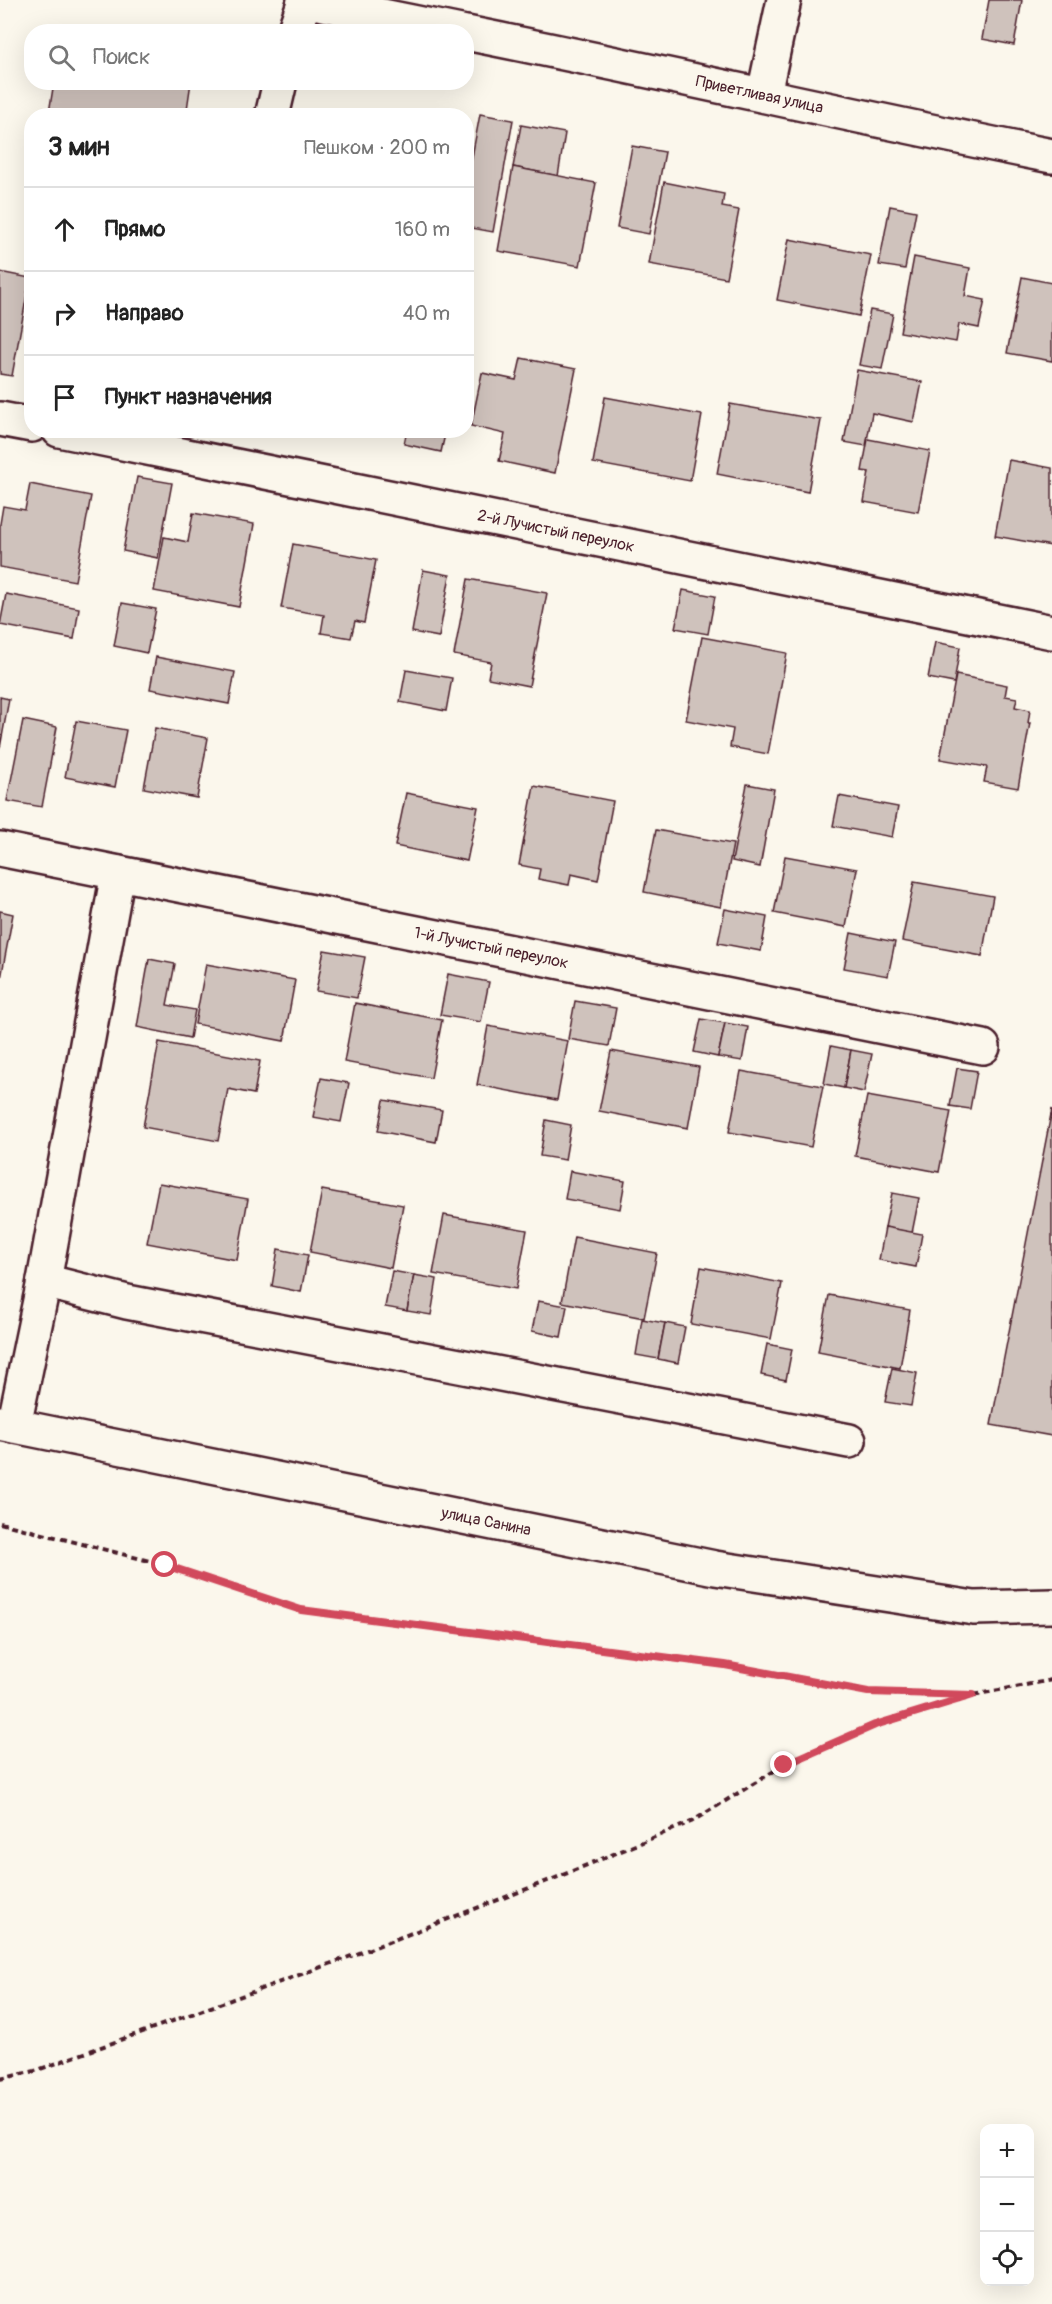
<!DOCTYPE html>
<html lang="ru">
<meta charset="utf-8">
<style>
:root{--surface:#fff;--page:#f6f6f6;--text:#222;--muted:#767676;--line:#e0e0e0}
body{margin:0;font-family:Pangolin,sans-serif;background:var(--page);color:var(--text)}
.controls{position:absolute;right:18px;bottom:18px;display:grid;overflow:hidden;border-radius:12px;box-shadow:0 6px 24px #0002}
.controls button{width:54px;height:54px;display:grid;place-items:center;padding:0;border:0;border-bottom:2px solid var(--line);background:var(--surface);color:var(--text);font:30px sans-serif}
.stop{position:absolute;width:18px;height:18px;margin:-14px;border:4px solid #d1495b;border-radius:50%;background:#fff}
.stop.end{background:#d1495b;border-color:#fff;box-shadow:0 2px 6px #0008}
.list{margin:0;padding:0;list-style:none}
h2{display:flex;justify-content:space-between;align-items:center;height:78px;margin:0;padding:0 24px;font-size:26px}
h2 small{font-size:20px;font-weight:400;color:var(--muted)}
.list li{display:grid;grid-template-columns:39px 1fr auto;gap:18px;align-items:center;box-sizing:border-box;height:84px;padding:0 24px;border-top:2px solid var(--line)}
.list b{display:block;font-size:22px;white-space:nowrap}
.list em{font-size:20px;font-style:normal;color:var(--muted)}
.icon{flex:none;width:33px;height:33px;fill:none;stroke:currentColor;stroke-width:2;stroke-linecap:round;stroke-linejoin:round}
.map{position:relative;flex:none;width:1052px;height:2304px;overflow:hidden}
.search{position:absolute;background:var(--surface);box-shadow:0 6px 24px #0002;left:24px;top:24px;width:450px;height:66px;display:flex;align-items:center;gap:15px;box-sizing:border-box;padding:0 21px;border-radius:24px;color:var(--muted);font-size:22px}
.panel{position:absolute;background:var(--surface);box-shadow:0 6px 24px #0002;left:24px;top:108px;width:450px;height:330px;border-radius:24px}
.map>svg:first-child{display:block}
.building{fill:#cfc2bc;stroke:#4a1f2b;stroke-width:1.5}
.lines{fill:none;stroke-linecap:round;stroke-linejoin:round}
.minor-casing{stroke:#4a1f2b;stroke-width:38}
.path{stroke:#4a1f2b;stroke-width:4;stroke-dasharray:6 4.5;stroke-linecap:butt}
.minor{stroke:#fbf7ec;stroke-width:33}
.route{stroke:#d1495b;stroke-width:8}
.labels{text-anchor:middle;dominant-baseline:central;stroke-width:4.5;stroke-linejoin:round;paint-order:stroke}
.street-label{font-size:16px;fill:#4a1f2b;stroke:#fbf7ec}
</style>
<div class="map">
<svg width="1052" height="2304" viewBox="0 0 1052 2304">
<rect width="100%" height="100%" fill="#fbf7ec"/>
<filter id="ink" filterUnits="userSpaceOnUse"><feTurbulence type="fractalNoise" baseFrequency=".0167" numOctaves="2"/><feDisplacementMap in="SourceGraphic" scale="12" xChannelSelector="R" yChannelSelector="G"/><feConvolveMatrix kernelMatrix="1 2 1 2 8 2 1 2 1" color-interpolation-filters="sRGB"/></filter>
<g filter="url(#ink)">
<!-- building -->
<g class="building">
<polygon points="989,0 1022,0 1014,45 982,39"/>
<polygon points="54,82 191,82 186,116 65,116 49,113"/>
<polygon points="480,114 513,120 493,232 466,227 466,189"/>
<polygon points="521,125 565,133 558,176 513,167"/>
<polygon points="632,146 665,152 649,234 617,228"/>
<polygon points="513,167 596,183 580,266 498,251"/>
<polygon points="664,182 724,194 722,207 739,210 726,278 649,264"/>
<polygon points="890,206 916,211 905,269 879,265"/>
<polygon points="789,239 871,255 859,316 777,300"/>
<polygon points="914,257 970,268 965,296 985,300 979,328 959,324 956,342 900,332"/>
<polygon points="0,272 30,278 12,376 0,374"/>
<polygon points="1022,277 1052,283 1052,361 1007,353"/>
<polygon points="870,310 893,314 882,369 859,365"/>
<polygon points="521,358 576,369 555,473 499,461 505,434 471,426 482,373 516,380"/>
<polygon points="857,370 922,382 914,422 872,413 866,446 844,442"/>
<polygon points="605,397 702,415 690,481 593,463"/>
<polygon points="730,404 821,420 808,492 717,474"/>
<polygon points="407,430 446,430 441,452 404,444"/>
<polygon points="868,439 930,451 918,512 864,502 869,472 862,471"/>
<polygon points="1009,460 1052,468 1052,546 995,536"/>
<polygon points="137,477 172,483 158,558 123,551"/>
<polygon points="30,484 91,496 75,581 0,567 0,524 3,506 25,510"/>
<polygon points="193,513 254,524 239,607 154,591 164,537 188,542"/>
<polygon points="293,544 376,560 364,623 355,621 351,638 321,633 324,615 281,608"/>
<polygon points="423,570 450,575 439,637 412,632"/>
<polygon points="468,579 547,593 529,686 488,678 491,662 454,655"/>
<polygon points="683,590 715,596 708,634 675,628"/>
<polygon points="6,594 79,608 74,639 0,625"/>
<polygon points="122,603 156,609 147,653 114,646"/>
<polygon points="702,637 787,653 768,754 730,747 733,729 686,720"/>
<polygon points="935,642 960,647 954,683 928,678"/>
<polygon points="156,657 235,672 229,704 150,689"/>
<polygon points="406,670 452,678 446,711 400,702"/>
<polygon points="956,675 1007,685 1005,696 1017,698 1015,707 1030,710 1028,723 1030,723 1018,788 984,782 987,767 940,759"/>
<polygon points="0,697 9,699 0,748"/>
<polygon points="23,720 57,727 42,807 7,801"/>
<polygon points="76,721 126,730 115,787 65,777"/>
<polygon points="155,728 208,738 197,798 144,788"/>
<polygon points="747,784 774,789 760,867 732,861"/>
<polygon points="534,786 613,801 598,880 571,874 569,885 538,879 540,869 519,865"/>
<polygon points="406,793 478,807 467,861 395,846"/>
<polygon points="839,796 898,807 892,837 833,826"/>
<polygon points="656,830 733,844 721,907 644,892"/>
<polygon points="785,856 857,869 846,927 774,913"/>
<polygon points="914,882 993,896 982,956 902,941"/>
<polygon points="725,909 767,917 761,951 718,943"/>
<polygon points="0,911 13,914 0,984"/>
<polygon points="851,933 895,942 888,976 844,968"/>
<polygon points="324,950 365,957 357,998 316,991"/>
<polygon points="149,959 175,964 167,1005 195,1010 190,1038 137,1027"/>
<polygon points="206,964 295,980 284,1041 195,1024"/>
<polygon points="448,974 489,982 481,1022 440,1015"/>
<polygon points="575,1001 616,1008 609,1046 568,1039"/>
<polygon points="355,1003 442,1020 431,1078 344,1062"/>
<polygon points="701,1019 725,1023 718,1057 694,1052"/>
<polygon points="725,1023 748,1027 742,1061 718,1057"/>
<polygon points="488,1026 568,1041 557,1100 477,1085"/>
<polygon points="159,1042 260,1061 254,1094 228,1089 218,1141 143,1127"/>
<polygon points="831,1046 851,1050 844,1088 824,1084"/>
<polygon points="851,1050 872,1054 864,1092 844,1088"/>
<polygon points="611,1051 699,1067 688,1128 599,1111"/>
<polygon points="957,1068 977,1071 970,1109 950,1106"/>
<polygon points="741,1071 823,1086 811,1147 729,1132"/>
<polygon points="321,1078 349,1083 341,1122 313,1117"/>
<polygon points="867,1096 951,1111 939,1172 855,1156"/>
<polygon points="384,1100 442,1110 436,1142 378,1131"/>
<polygon points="1052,1109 1052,1436 991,1425"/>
<polygon points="546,1120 571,1125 565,1160 540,1156"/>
<polygon points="570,1171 625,1181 620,1209 565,1199"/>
<polygon points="159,1183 248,1199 237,1260 147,1243"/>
<polygon points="322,1190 403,1205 391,1268 310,1252"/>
<polygon points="892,1193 919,1198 912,1233 885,1227"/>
<polygon points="444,1215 527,1230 516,1289 433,1274"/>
<polygon points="885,1227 922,1234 916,1267 879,1260"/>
<polygon points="574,1237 657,1253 644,1318 562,1302"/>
<polygon points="278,1249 308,1255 301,1292 272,1286"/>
<polygon points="701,1267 782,1283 771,1339 691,1324"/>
<polygon points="392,1271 414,1275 407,1311 385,1307"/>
<polygon points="414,1275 437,1279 431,1315 407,1311"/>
<polygon points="829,1295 910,1310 900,1368 818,1352"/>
<polygon points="538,1301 567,1306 561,1337 532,1331"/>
<polygon points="642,1319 665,1323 658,1359 636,1355"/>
<polygon points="665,1323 685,1327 678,1363 658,1359"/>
<polygon points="767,1344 792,1349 786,1380 761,1375"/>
<polygon points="892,1368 917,1373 911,1406 885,1402"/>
</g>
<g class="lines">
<!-- minor casing -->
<g class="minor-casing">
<g id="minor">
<polyline points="304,0 461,32"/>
<polyline points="294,32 305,0"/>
<path id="s1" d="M466 33C662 72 856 117 1052 156"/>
<polyline points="764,94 784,0"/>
<polyline points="272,116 280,82"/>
<polyline points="0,419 32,425"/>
<path id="s2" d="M59 430 1052 632"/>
<path id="s3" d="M0 849 983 1047"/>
<polyline points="44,1281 127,1302 849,1441"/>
<path id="s4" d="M0 1423 715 1568 974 1608 1052 1606"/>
<polyline points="14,1426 44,1281 118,873"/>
</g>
</g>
<!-- path -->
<g class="path">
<polyline points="0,1523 165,1565 301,1610 725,1665 868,1692 967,1695"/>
<polyline points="0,2079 35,2071 346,1958 553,1879 691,1822 784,1765 875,1725 973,1695 1052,1680"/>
</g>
<!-- minor -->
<use href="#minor" class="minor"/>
</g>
</g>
<g class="lines" filter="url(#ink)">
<!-- route -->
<polyline class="route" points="165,1565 301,1610 725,1665 868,1692 973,1695 875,1725 784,1765"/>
</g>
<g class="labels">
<!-- street labels -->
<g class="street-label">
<text stroke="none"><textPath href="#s1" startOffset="300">Приветливая улица</textPath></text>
<text stroke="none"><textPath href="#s2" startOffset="507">2-й Лучистый переулок</textPath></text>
<text stroke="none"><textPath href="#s3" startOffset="501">1-й Лучистый переулок</textPath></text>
<text stroke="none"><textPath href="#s4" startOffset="496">улица Санина</textPath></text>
</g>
</g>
</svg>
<div class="controls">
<button>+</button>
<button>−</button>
<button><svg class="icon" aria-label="locate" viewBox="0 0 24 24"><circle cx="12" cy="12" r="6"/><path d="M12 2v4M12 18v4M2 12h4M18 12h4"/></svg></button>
</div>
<div class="stop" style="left:165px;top:1565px"></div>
<div class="stop end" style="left:784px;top:1765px"></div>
<div class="search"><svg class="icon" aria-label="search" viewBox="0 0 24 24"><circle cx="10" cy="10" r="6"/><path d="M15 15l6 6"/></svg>Поиск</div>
<section class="panel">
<h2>3 мин<small>Пешком · 200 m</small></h2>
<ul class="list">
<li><svg class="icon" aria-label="ahead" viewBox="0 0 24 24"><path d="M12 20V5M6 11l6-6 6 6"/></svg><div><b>Прямо</b></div><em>160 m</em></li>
<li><svg class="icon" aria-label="right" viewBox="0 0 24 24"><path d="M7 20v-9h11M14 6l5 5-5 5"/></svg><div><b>Направо</b></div><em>40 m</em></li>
<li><svg class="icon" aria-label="arrive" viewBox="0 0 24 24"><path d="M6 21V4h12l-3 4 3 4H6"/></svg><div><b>Пункт назначения</b></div></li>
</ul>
</section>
</div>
